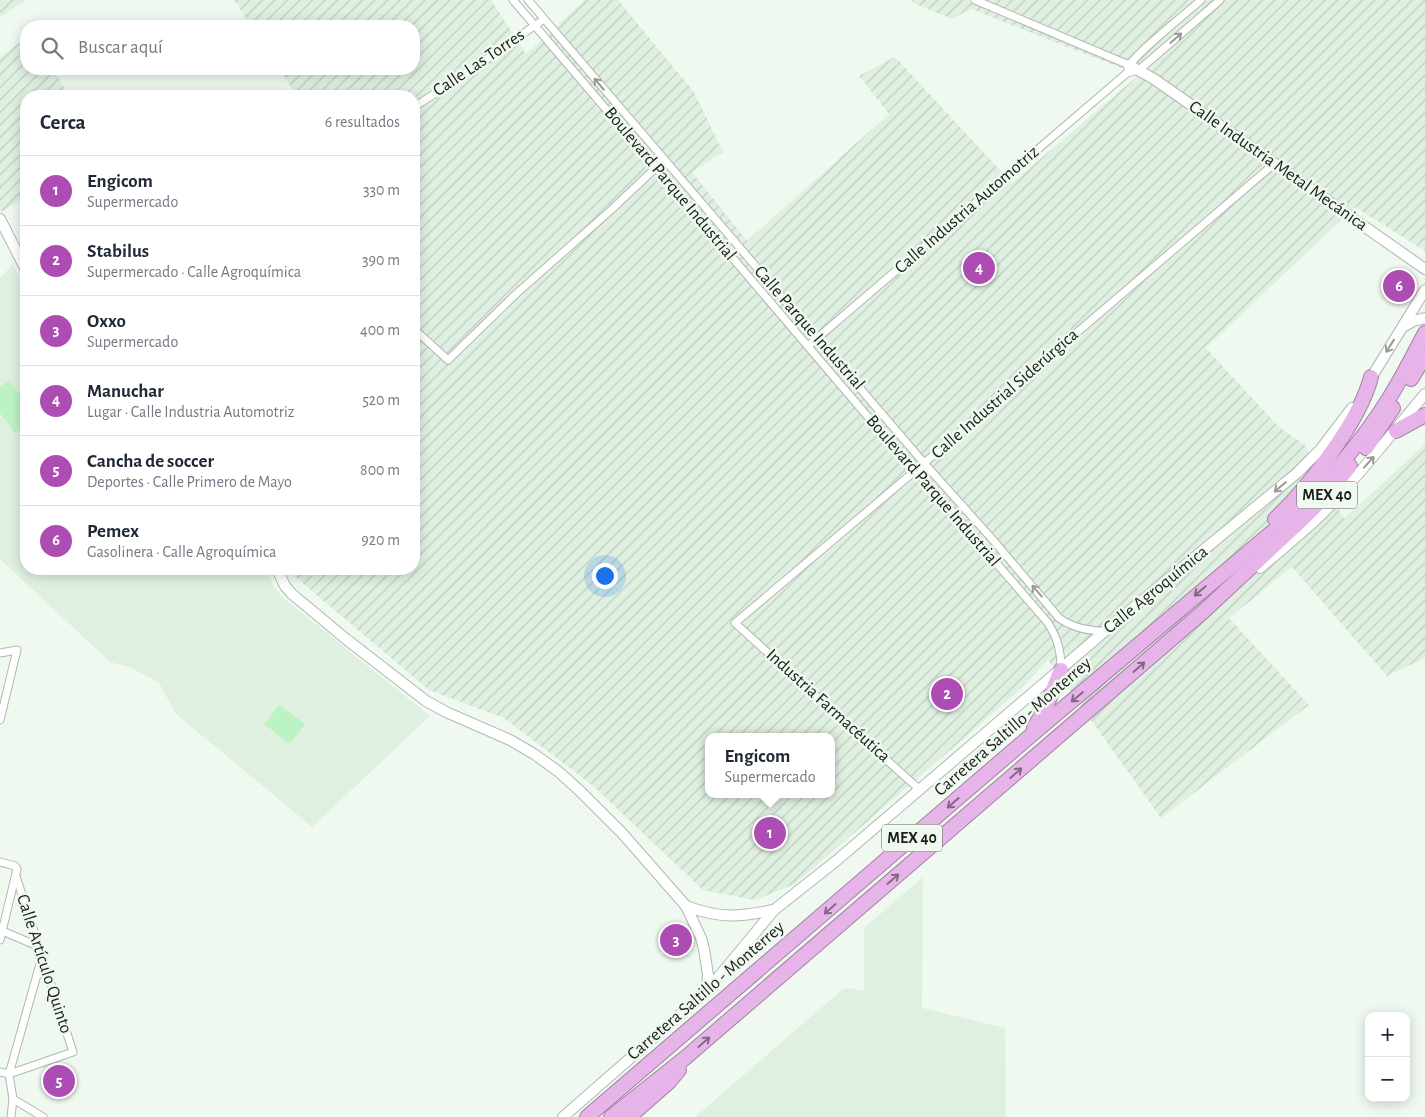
<!DOCTYPE html>
<html lang="es">
<meta charset="utf-8">
<style>
:root{--surface:#fff;--page:#f2f2f3;--text:#1f2937;--muted:#747a83;--line:#e0e1e3;--accent:#ad4cb3}
body{margin:0;font-family:"Alegreya Sans",sans-serif;background:var(--page);color:var(--text)}
.controls{position:absolute;right:15px;bottom:15px;display:grid;overflow:hidden;border-radius:10px;box-shadow:0 2px 12px #0003}
.controls button{width:45px;height:45px;display:grid;place-items:center;padding:0;border:0;border-bottom:1px solid var(--line);background:var(--surface);color:var(--text);font:25px sans-serif}
.you{position:absolute;left:604px;top:575px;width:18px;height:18px;margin:-12px;border:4px solid #fff;border-radius:50%;background:#1a73e8;box-shadow:0 0 0 8px #1a73e833}
.badge{display:grid;place-items:center;width:32px;height:32px;border-radius:50%;background:var(--accent);color:#fff;font-size:16px;font-weight:700}
.pin{position:absolute;translate:-50% -50%;border:2px solid #fff;box-shadow:0 1px 5px #0006}
.popup{position:absolute;left:705px;top:733px;width:130px;height:65px;box-sizing:border-box;display:grid;place-content:center;border-radius:10px;background:var(--surface);filter:drop-shadow(0 1px 4px #0005);font-size:16px;white-space:nowrap;color:var(--muted)}
.popup b{font-size:19px;color:var(--text)}
.popup::after{content:'';position:absolute;left:50%;top:100%;margin-left:-10px;border:10px solid transparent;border-top-color:var(--surface)}
.list{margin:0;padding:0;list-style:none}
h2{display:flex;justify-content:space-between;align-items:center;height:65px;margin:0;padding:0 20px;font-size:21px}
h2 small{font-size:16px;font-weight:400;color:var(--muted)}
.list li{display:grid;grid-template-columns:32px 1fr auto;gap:15px;align-items:center;box-sizing:border-box;height:70px;padding:0 20px;border-top:1px solid var(--line)}
.list b{display:block;font-size:19px;white-space:nowrap}
.list p{margin:0;font-size:16px;white-space:nowrap;color:var(--muted)}
.list em{font-size:16px;font-style:normal;color:var(--muted)}
.icon{flex:none;width:28px;height:28px;fill:none;stroke:currentColor;stroke-width:2;stroke-linecap:round;stroke-linejoin:round}
.map{position:relative;flex:none;width:1425px;height:1117px;overflow:hidden}
.search{position:absolute;background:var(--surface);box-shadow:0 2px 12px #0003;left:20px;top:20px;width:400px;height:55px;display:flex;align-items:center;gap:12px;box-sizing:border-box;padding:0 18px;border-radius:20px;color:var(--muted);font-size:19px}
.panel{position:absolute;background:var(--surface);box-shadow:0 2px 12px #0003;left:20px;top:90px;width:400px;height:485px;border-radius:20px}
.map>svg:first-child{display:block}
.built{fill:#dff0e1}
.industrial{fill:url(#industrial-furrows);fill-rule:evenodd}
.park{fill:#bcf3c5}
.lines{fill:none;stroke-linecap:round;stroke-linejoin:round}
.street-casing{stroke:#afb9b1;stroke-width:9}
.secondary-casing{stroke:#afb9b1;stroke-width:12}
.highway-casing{stroke:#a080a1;stroke-width:16}
.street{stroke:#fff;stroke-width:7}
.secondary{stroke:#fff;stroke-width:10}
.highway{stroke:#e7b4e9;stroke-width:14}
.oneway{stroke:#989a98}
.oneway2{stroke:#816982}
.labels{text-anchor:middle;dominant-baseline:central;stroke-width:5;stroke-linejoin:round;paint-order:stroke}
.shield{fill:#eff9f0;stroke:#5b605b;stroke-width:1}
.shield-label{font-size:16px;font-weight:bold;fill:#1b1e1b}
.street-label{font-size:18px;fill:#1b1e1b;stroke:#eff9f0}
</style>
<div class="map">
<svg width="1425" height="1117" viewBox="0 0 1425 1117">
<defs>
<pattern id="industrial-furrows" width="10" height="10" patternUnits="userSpaceOnUse" patternTransform="scale(1.25)"><rect width="10" height="10" fill="#dff0e1"/><path d="M-1 1l2-2M0 10L10 0M9 11l2-2" fill="none" stroke="#bfcdc0"/></pattern>
</defs>
<rect width="100%" height="100%" fill="#eff9f0"/>
<!-- built -->
<g class="built">
<polygon points="13,264 26,290 26,569 266,569 273,585 282,597 430,716 312,827 176,714 159,683 130,667 110,662 0,559 0,278"/>
<polygon points="923,877 922,1008 1005,1028 1006,1117 695,1117 843,989 850,988 864,991 864,928"/>
</g>
<!-- industrial -->
<g class="industrial">
<polygon points="0,0 25,0 0,18"/>
<path d="M234 0H491L526 54 585 0H618L694 92 723 152 692 172 747 241 889 114 859 76 895 57 1012 183 1139 75 971 9 952 19 913 3 911 0H1425V251L1355 207 1206 348 1279 427 1305 445 1344 519 1425 444V658L1387 676 1292 567 1229 618 1309 705 1161 818 1048 660 1021 689 795 884 755 900 703 890 592 785 504 718 429 690 293 575 290 569H414V96H297L279 69H414V26H251ZM709 737H831V794H709Z"/>
<polygon points="26,38 26,69 53,69 69,96 26,96 26,197 2,212 0,208 0,57"/>
</g>
<!-- park -->
<g class="park">
<polygon points="9,380 26,403 26,425 15,433 0,413 0,387"/>
<polygon points="279,705 305,724 290,744 264,724"/>
<polygon points="53,1067 75,1083 64,1096 43,1078"/>
</g>
<g class="lines">
<!-- street casing -->
<g class="street-casing">
<g id="street">
<path d="M513 0 874 424 916 470 1048 623C1058 639 1061 651 1061 670"/>
<path d="M528 0 924 463 993 540 1059 618C1073 628 1088 631 1105 631"/>
<polyline points="975,0 1129,65"/>
<path d="M1128 68C1134 54 1187 13 1201 0"/>
<polyline points="414,107 473,69 544,19"/>
<polyline points="414,329 448,360 517,293 611,210 664,160"/>
<polyline points="808,346 1127,73 1139,70 1220,0"/>
<polyline points="0,653 17,650 0,720"/>
<polyline points="920,790 735,623 916,470 1274,164"/>
<polyline points="0,862 15,866 17,869 0,940"/>
<polyline points="0,930 40,947"/>
<polyline points="0,1072 9,1074 73,1052 16,876"/>
<polyline points="13,1099 43,1117"/>
<polyline points="11,1117 13,1099 9,1074 42,957"/>
</g>
</g>
<!-- secondary casing -->
<g class="secondary-casing">
<g id="secondary">
<polyline points="1129,65 1154,79 1425,269"/>
<polyline points="0,219 26,270"/>
<polyline points="1403,327 1413,321 1425,318"/>
<polyline points="1368,383 1425,290"/>
<path d="M1260 568C1282 549 1305 531 1326 510 1361 473 1392 433 1425 394"/>
<polyline points="277,569 285,586 292,594 346,639 426,701 446,712 510,740 534,754 559,772 580,791 622,833 686,906 701,938 704,949 708,975 707,991"/>
<path d="M686 906C721 919 739 917 774 910"/>
<polyline points="563,1117 707,991 774,910 836,861 1105,631 1297,473 1320,450 1352,408"/>
</g>
</g>
<!-- highway casing -->
<g class="highway-casing">
<g id="highway">
<polyline points="1411,379 1425,356"/>
<polyline points="1396,431 1425,415"/>
<polyline points="1366,448 1393,408"/>
<path d="M1275 519C1308 488 1360 421 1371 377"/>
<polyline points="1034,728 1046,707 1061,670"/>
<path d="M587 1117 1029 737 1290 517C1327 482 1361 443 1388 400 1402 378 1413 355 1425 333"/>
<polyline points="611,1117 685,1058 1204,611 1306,516 1331,490 1350,466"/>
<polyline points="629,1117 669,1082 679,1070"/>
</g>
</g>
<!-- street -->
<use href="#street" class="street"/>
<!-- secondary -->
<use href="#secondary" class="secondary"/>
<!-- highway -->
<use href="#highway" class="highway"/>
</g>
<!-- one-way arrows -->
<defs><path id="oneway-shaft" d="M-6 0H5M1.5-3L5.5 0L1.5 3" fill="none" stroke-width="1.6" stroke-linecap="round" stroke-linejoin="round" transform="scale(1.25)"/></defs>
<g class="oneway">
<use href="#oneway-shaft" transform="translate(1176 38) rotate(-41)"/>
<use href="#oneway-shaft" transform="translate(599 84) rotate(-130)"/>
<use href="#oneway-shaft" transform="translate(1390 346) rotate(122)"/>
<use href="#oneway-shaft" transform="translate(1369 462) rotate(-48)"/>
<use href="#oneway-shaft" transform="translate(1280 487) rotate(140)"/>
<use href="#oneway-shaft" transform="translate(1037 591) rotate(-131)"/>
</g>
<g class="oneway2">
<use href="#oneway-shaft" transform="translate(1200 591) rotate(140)"/>
<use href="#oneway-shaft" transform="translate(1139 667) rotate(-41)"/>
<use href="#oneway-shaft" transform="translate(1077 697) rotate(140)"/>
<use href="#oneway-shaft" transform="translate(1016 773) rotate(-41)"/>
<use href="#oneway-shaft" transform="translate(953 803) rotate(139)"/>
<use href="#oneway-shaft" transform="translate(893 879) rotate(-41)"/>
<use href="#oneway-shaft" transform="translate(830 909) rotate(139)"/>
<use href="#oneway-shaft" transform="translate(704 1042) rotate(-41)"/>
</g>
<g class="labels">
<!-- shield labels -->
<g class="shield">
<rect x="1297" y="481.5" width="60" height="27" rx="4"/>
<rect x="882" y="824.5" width="60" height="27" rx="4"/>
</g>
<g class="shield-label">
<text x="1327" y="495">MEX 40</text>
<text x="912" y="838">MEX 40</text>
</g>
<!-- street labels -->
<g class="street-label">
<text transform="translate(479 63) rotate(-34)">Calle Las Torres</text>
<text transform="translate(1278 166) rotate(35)">Calle Industria Metal Mecánica</text>
<text transform="translate(670 184) rotate(50)">Boulevard Parque Industrial</text>
<text transform="translate(967 210) rotate(-41)">Calle Industria Automotriz</text>
<text transform="translate(809 328) rotate(49)">Calle Parque Industrial</text>
<text transform="translate(1005 394) rotate(-41)">Calle Industrial Siderúrgica</text>
<text transform="translate(933 491) rotate(49)">Boulevard Parque Industrial</text>
<text transform="translate(1156 590) rotate(-39)">Calle Agroquímica</text>
<text transform="translate(828 706) rotate(42)">Industria Farmacéutica</text>
<text transform="translate(1013 727) rotate(-41)">Carretera Saltillo - Monterrey</text>
<text transform="translate(44 964) rotate(72)">Calle Artículo Quinto</text>
<text transform="translate(706 991) rotate(-41)">Carretera Saltillo - Monterrey</text>
</g>
</g>
</svg>
<div class="controls">
<button>+</button>
<button>−</button>
</div>
<div class="you"></div>
<div class="pin badge" style="left:770px;top:833px">1</div>
<div class="popup"><b>Engicom</b>Supermercado</div>
<div class="pin badge" style="left:947px;top:694px">2</div>
<div class="pin badge" style="left:676px;top:940px">3</div>
<div class="pin badge" style="left:979px;top:268px">4</div>
<div class="pin badge" style="left:59px;top:1081px">5</div>
<div class="pin badge" style="left:1399px;top:286px">6</div>
<div class="search"><svg class="icon" aria-label="search" viewBox="0 0 24 24"><circle cx="10" cy="10" r="6"/><path d="M15 15l6 6"/></svg>Buscar aquí</div>
<section class="panel">
<h2>Cerca<small>6 resultados</small></h2>
<ul class="list">
<li><span class="badge">1</span><div><b>Engicom</b><p>Supermercado</p></div><em>330 m</em></li>
<li><span class="badge">2</span><div><b>Stabilus</b><p>Supermercado · Calle Agroquímica</p></div><em>390 m</em></li>
<li><span class="badge">3</span><div><b>Oxxo</b><p>Supermercado</p></div><em>400 m</em></li>
<li><span class="badge">4</span><div><b>Manuchar</b><p>Lugar · Calle Industria Automotriz</p></div><em>520 m</em></li>
<li><span class="badge">5</span><div><b>Cancha de soccer</b><p>Deportes · Calle Primero de Mayo</p></div><em>800 m</em></li>
<li><span class="badge">6</span><div><b>Pemex</b><p>Gasolinera · Calle Agroquímica</p></div><em>920 m</em></li>
</ul>
</section>
</div>
